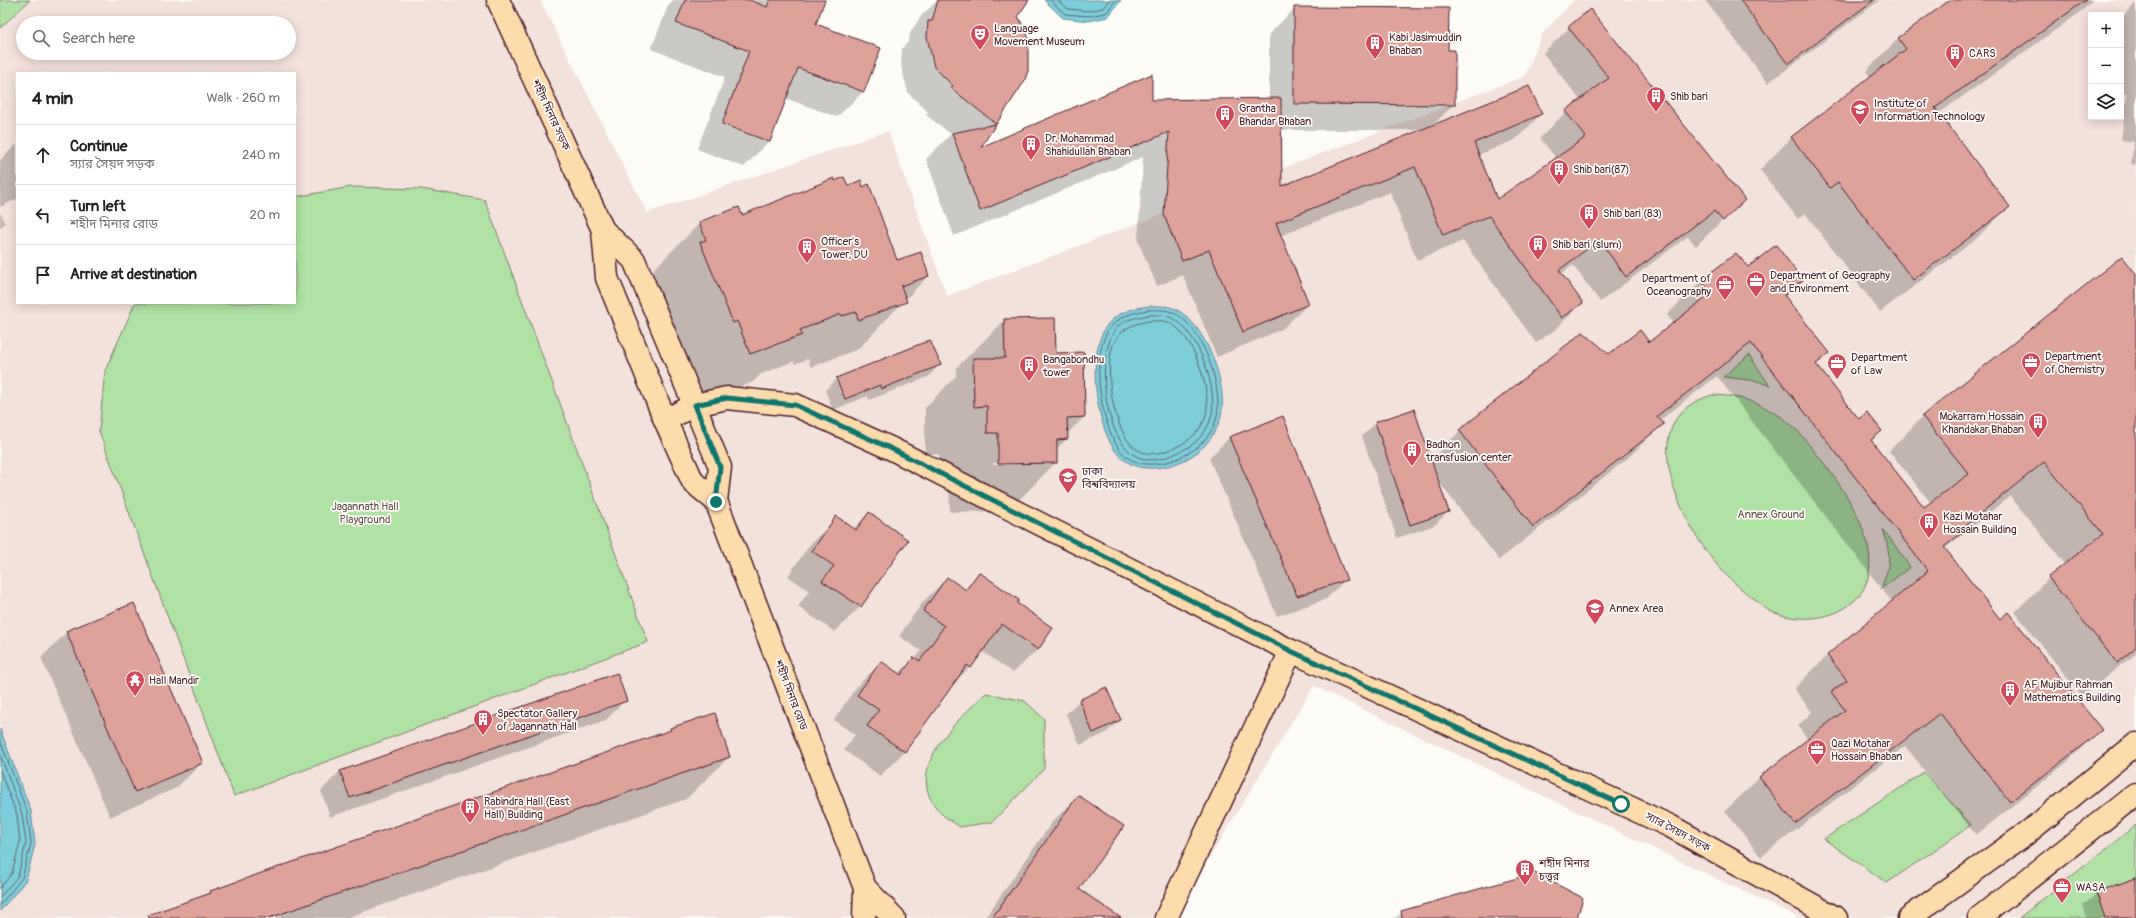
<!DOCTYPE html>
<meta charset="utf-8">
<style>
:root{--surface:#fff;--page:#f6f6f6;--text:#222;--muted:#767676;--line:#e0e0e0}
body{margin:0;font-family:Pangolin,"Noto Sans Bengali",sans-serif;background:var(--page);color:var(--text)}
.controls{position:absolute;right:12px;top:12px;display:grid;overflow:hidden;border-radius:0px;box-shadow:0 2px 10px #0003}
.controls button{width:36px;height:36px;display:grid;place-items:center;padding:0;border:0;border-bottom:1px solid var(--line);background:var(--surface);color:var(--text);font:20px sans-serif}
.stop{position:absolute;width:12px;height:12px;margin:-9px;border:3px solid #0f766e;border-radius:50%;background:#fff}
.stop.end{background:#0f766e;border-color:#fff;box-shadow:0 1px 4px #0008}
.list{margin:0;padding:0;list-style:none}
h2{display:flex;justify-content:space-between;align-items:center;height:52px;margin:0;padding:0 16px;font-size:17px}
h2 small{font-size:13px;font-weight:400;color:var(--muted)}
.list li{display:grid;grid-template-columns:26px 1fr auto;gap:12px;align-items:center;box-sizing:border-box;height:60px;padding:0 16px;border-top:1px solid var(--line)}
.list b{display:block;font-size:15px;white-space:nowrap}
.list p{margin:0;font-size:13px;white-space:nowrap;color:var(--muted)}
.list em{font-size:13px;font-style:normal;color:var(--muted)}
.icon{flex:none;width:22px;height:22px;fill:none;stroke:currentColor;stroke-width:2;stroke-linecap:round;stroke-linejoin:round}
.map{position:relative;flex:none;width:2136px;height:918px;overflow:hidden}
.search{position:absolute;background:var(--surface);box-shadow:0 2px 10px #0003;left:16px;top:16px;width:280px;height:44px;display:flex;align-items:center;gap:10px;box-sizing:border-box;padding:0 14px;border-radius:22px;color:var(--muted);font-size:15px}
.panel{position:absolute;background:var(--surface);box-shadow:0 2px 10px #0003;left:16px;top:72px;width:280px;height:232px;border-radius:0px}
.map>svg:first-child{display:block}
.built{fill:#f3e1db;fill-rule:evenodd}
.green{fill:#afe2a4;stroke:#7c8068}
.water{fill:#7ecddb;stroke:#698795}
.shadow{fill:#0003;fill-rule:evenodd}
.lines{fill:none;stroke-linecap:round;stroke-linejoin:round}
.shore{stroke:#5f6571;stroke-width:1}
.building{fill:#dda39b;stroke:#4a1f2b}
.major-casing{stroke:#4a1f2b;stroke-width:25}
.major{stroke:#fedbac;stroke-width:22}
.route{stroke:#0f766e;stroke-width:5}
.labels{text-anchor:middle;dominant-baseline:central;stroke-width:3.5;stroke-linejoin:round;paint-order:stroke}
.poi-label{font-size:11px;fill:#4a1f2b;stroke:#fdfcf7;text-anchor:start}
.street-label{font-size:11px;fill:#4a1f2b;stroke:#fdfcf7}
.park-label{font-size:11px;fill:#635049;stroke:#fdfcf7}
</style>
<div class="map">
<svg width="2136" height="918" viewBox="0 0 2136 918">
<rect width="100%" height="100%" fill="#fdfcf7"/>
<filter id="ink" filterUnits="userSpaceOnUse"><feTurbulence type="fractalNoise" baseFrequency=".025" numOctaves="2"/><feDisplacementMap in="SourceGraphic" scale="8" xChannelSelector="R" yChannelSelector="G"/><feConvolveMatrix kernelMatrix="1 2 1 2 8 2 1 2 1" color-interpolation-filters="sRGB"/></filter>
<g filter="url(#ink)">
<!-- built -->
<path class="built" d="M0 0H540L647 213 888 131 947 296 1525 76 1542 34 1574 0H2136V918H1799L1314 686 1173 918H0ZM2091 15H2121V117H2091ZM23 23H289V53H23ZM17 73H295V303H17Z"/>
<!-- green -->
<g class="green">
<polygon points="0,0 30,0 0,28"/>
<polygon points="351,187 421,189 485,200 648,642 234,796 99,431 105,371 135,303 295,303 295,197"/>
<polygon points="1749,355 1770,386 1758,381 1723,377"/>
<path d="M1712 395C1742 396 1758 402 1783 418 1797 428 1808 444 1819 457 1846 491 1896 563 1853 602 1831 621 1798 622 1772 612 1766 610 1761 604 1756 600 1740 589 1725 575 1713 560 1687 527 1648 454 1679 415 1688 404 1700 399 1712 395Z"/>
<path d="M1883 529 1910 567 1881 589C1891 563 1891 556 1883 529Z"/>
<path d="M986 693 1025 701 1044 719V769L992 822 960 827C953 822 945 818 940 812 900 770 957 721 986 693Z"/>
<polygon points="1924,772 1971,825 1887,883 1824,839"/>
<polygon points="2136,825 2136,918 2019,918"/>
</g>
<!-- water -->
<g class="water">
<polygon points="1044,0 1121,0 1108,17 1089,21 1063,18"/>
<path d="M1148 306C1156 306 1167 305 1175 309 1206 323 1232 391 1219 423 1211 442 1199 454 1180 462 1159 471 1132 472 1116 452 1095 424 1083 342 1114 318 1123 311 1136 308 1148 306Z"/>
<polygon points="0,729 31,811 35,844 26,880 0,911"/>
</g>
<!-- shadow -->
<g class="shadow">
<polygon points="673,0 747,0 754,3 755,0 824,0 815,24 879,48 863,92 837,117 785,98 769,141 744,167 697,149 725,77 651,49 668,6"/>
<path d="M938 0H1004L1016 15 1027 37V71L1023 81 979 149 1151 101 1269 99V34L1295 8 1447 51 1454 104 1432 126 1541 114 1515 140 1478 155 1496 200 1556 158 1540 138 1566 112 1581 101 1543 53 1569 28 1743 200 1696 246 1688 236 1600 302 1573 265 1561 274 1582 303 1556 329 1536 343 1463 241 1417 260 1390 192 1280 236 1308 304 1282 329 1217 357 1183 275 1157 286 1138 241 1143 157 954 236 926 159 951 134 926 115 928 112 908 93 901 65 902 48 908 42 911 31 922 15ZM1280 130H1422L1281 187Z"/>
<polygon points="1705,0 1880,0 1768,83"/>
<polygon points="1952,0 2093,0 2082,11 1938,114 2008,207 1976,239 1880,312 1805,213 1798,219 1760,170 1792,137 1871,77 1866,71 1899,38"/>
<polygon points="2136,3 2136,165 2131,164 2134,142 2121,140 2127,94 2121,93 2121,18"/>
<polygon points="17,144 17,199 0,207 0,160"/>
<polygon points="835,182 847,187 897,261 928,276 858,349 811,367 808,359 794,364 794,361 761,374 753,382 702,401 652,291 658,286 652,271 700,223 741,216"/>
<polygon points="0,212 5,223 0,228"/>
<polygon points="1736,254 1748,268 1802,280 1785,297 1828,353 1816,365 1859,420 1881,431 1871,441 1924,509 1931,503 1889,451 1923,416 2136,275 2136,653 2082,696 2015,612 2049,578 2066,565 2010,496 1944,549 1999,621 2100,729 2066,763 1976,835 1905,746 1761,857 1725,811 1760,777 1808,740 1798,726 1812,712 1794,689 1828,655 1892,602 1717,376 1659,421 1662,424 1628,458 1499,560 1439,482 1448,511 1435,525 1397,538 1362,436 1376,423 1431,460 1460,431 1583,334 1609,356 1649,343 1674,323 1667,315 1701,281"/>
<path d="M1005 320 1055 354 1084 417 1067 434V439L1056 449V462L1008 511 950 512 949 481H939V454L925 455V408L956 376V368ZM1024 462 1022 464 993 465V463Z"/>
<polygon points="939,365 928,377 869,400 868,396 833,410 825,390 837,379"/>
<polygon points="1283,417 1346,579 1326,599 1277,616 1209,458 1229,438"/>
<polygon points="869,513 907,540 860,607 835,632 798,607 809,591 788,576 811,543 837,518 853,529"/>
<polygon points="980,574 1016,603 1038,649 1013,673 982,651 970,667 950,687 905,751 880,776 844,750 855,735 834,720 857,686 882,662 898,674 915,659 921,651 899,636 923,602 947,578 964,590"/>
<polygon points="67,632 202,763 176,788 110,817 41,658"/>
<polygon points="1105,689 1120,720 1106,733 1080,745 1066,714 1079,701"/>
<polygon points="625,700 606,720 330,817 321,791 340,771"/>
<polygon points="671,729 729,757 686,799 346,918 161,918 211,892 667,733"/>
<polygon points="1079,796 1078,890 1094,918 1004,918 1016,899 989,918 985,918 1053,821"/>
<polygon points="2136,879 2136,918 2087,918 2083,906 2097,893"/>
<polygon points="1416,908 1576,918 1393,918"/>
</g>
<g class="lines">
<!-- shore -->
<g class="shore">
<polyline points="1050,0 1065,14 1088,16 1106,13 1116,0"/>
<polyline points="1057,0 1068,9 1088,11 1103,8 1109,0"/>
<path d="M1148 310C1156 310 1164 309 1172 312 1202 323 1225 391 1216 420 1210 439 1196 450 1179 458 1160 466 1133 469 1119 449 1100 422 1086 343 1117 321 1126 314 1137 312 1148 310Z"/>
<path d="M1149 315C1156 315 1163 314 1170 317 1198 328 1221 394 1210 421 1204 437 1193 446 1177 453 1163 460 1148 463 1134 455 1103 436 1094 352 1118 326 1125 319 1139 317 1149 315Z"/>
<path d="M1150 321C1155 321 1162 320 1168 322 1193 332 1212 391 1206 415 1202 430 1190 441 1176 447 1163 453 1149 457 1136 449 1113 434 1101 361 1116 339 1124 327 1136 323 1150 321Z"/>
<polyline points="0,740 27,812 31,843 22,878 0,905"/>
<polyline points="0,754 22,814 26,843 18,876 0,897"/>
<polyline points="0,771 17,815 20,842 12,873 0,888"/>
</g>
</g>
<!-- building -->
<g class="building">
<polygon points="685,0 750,0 767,7 770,0 825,0 816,24 881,48 864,92 798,68 770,142 722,124 749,51 676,23"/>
<polygon points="938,0 1029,0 1018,16 1028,36 1028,71 1024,82 981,147 1152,74 1152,100 1281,98 1282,186 1529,86 1542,114 1474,143 1497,199 1586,137 1565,111 1609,78 1568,27 1590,9 1745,200 1723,221 1714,211 1626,277 1599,240 1559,270 1583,303 1562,318 1489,216 1443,235 1415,167 1276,223 1309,304 1243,332 1209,250 1182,261 1164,215 1169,132 980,211 952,133 996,124 951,88 953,86 934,67 927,37 928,21 932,21"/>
<polygon points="1740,0 1874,0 1788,64"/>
<polygon points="1950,0 2086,0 1935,108 2010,207 1913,280 1838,182 1830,188 1791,137 1906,49 1898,38"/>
<polygon points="1294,7 1449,8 1448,50 1455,50 1455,105 1294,104"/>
<polygon points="844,177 848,186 861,180 863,187 869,184 897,260 921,252 929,276 901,286 907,302 858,320 856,312 842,316 841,314 800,330 802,335 750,354 737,321 733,323 700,242 706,240 699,222 739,207 742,215 834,178 835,181"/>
<polygon points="1776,245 1803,280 1784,295 1830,353 1816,364 1859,419 1867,412 1882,431 1871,440 1924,507 1969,474 1922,416 2122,256 2136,274 2136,647 2117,663 2048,577 2103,534 2044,462 1961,529 1963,532 1944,547 2000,619 2008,612 2102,730 2010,802 1940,713 1795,824 1759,777 1845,710 1831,692 1847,680 1827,655 1928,571 1751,343 1657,416 1664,424 1533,527 1459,430 1583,332 1609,354 1640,330 1649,342 1711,293 1701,280 1736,253 1748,267"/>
<polygon points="1055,318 1056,353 1084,352 1085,417 1067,418 1068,439 1057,440 1057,463 998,464 998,433 987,433 987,406 974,407 973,358 1005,358 1004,319"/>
<polygon points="930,340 941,365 881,389 880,385 845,399 836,378"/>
<polygon points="1414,409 1449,512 1410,525 1375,422"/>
<polygon points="1283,416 1347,580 1297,596 1229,437"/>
<polygon points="869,512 908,540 861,607 822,581 834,566 812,551 836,516 856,530"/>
<polygon points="979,572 1019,600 1017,603 1053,628 1038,650 1002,624 971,668 967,665 905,752 867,726 879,710 857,695 881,661 901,675 914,657 920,661 944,626 923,611 947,577 966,590"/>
<polygon points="134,603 203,763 135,792 66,631"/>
<polygon points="617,673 627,701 350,798 340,771"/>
<polygon points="1106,687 1121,720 1093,733 1079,700"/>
<polygon points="715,713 730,757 269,918 149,918 148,915 211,893 210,891 671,730 670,728"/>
<polygon points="1078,795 1124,826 1079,889 1121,918 992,918"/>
<polygon points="1535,873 1583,898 1577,918 1402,918 1401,911"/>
<polygon points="2136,878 2136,918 2105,918 2096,892"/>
</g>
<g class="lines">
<!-- major casing -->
<g class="major-casing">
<g id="major">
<polyline points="498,0 603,230 607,278 665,420 693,482 716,501"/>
<polyline points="603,230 634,260 720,467 716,501 865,888 894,918"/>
<polyline points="665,420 695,405 727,398 795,405 892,449 1291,651 1670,826 1836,918"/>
<polyline points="864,918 865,888"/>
<polyline points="1166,918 1291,651"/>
<polyline points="1909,918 2027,833 2136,744"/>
<polyline points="1979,918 2136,794"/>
</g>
</g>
<!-- major -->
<use href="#major" class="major"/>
</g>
</g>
<g class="lines" filter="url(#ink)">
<!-- route -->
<polyline class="route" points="716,502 720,467 695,405 727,398 795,405 892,449 1291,651 1621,804"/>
</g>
<!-- icons -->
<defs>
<g id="theatre-pin" transform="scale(1)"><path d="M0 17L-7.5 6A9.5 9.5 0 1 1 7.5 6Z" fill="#d1495b" stroke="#fdfcf7"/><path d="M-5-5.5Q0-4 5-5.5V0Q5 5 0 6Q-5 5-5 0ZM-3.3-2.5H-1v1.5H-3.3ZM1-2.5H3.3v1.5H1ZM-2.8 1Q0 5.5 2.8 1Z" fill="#fff"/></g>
<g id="building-pin" transform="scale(1)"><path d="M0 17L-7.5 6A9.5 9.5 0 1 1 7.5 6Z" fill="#d1495b" stroke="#fdfcf7"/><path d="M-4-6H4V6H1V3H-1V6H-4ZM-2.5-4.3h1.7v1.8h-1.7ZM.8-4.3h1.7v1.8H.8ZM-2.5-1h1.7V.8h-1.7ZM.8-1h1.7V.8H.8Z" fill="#fff"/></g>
<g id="university-pin" transform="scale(1)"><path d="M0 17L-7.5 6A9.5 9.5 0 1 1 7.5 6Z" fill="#d1495b" stroke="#fdfcf7"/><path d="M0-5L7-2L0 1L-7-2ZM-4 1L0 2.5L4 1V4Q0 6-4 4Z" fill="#fff"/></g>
<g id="office-pin" transform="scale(1)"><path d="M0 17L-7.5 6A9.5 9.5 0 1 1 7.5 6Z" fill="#d1495b" stroke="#fdfcf7"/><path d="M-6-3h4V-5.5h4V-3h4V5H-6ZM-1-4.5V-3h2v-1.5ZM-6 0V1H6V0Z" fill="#fff"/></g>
<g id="temple-pin" transform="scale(1)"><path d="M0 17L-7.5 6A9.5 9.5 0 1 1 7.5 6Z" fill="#d1495b" stroke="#fdfcf7"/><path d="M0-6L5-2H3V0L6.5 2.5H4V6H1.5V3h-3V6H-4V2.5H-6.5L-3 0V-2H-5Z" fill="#fff"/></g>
</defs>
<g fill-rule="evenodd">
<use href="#theatre-pin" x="980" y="34"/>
<use href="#building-pin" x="1375" y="43"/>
<use href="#building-pin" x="1955" y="53"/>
<use href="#building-pin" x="1656" y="96"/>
<use href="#university-pin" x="1860" y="109"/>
<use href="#building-pin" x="1225" y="114"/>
<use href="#building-pin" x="1031" y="144"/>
<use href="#building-pin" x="1559" y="169"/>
<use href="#building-pin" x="1589" y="213"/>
<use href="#building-pin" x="1538" y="244"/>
<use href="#building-pin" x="807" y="247"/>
<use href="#office-pin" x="1756" y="281"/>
<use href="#office-pin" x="1725" y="284"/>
<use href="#office-pin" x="2031" y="362"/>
<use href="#office-pin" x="1837" y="363"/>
<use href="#building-pin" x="1029" y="365"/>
<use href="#building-pin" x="2038" y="422"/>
<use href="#building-pin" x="1412" y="450"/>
<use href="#university-pin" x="1068" y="477"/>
<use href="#building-pin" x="1929" y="522"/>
<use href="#university-pin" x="1595" y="608"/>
<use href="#temple-pin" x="135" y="680"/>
<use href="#building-pin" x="2010" y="690"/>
<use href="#building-pin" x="483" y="719"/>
<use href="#office-pin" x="1817" y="749"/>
<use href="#building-pin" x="470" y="807"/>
<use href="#building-pin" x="1525" y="869"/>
<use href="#office-pin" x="2062" y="887"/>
</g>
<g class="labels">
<!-- poi labels -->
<g class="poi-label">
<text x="994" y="28">Language<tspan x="994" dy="13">Movement Museum</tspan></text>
<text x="1389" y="37">Kabi Jasimuddin<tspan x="1389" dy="13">Bhaban</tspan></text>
<text x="1969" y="53">CARS</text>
<text x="1670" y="96">Shib bari</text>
<text x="1874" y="103">Institute of<tspan x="1874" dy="13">Information Technology</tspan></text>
<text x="1239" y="108">Grantha<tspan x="1239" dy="13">Bhandar Bhaban</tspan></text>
<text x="1045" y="138">Dr. Mohammad<tspan x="1045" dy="13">Shahidullah Bhaban</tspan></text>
<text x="1573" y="169">Shib bari(87)</text>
<text x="1603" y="213">Shib bari (83)</text>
<text x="821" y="241">Officer's<tspan x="821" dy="13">Tower, DU</tspan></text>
<text x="1552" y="244">Shib bari (slum)</text>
<text x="1770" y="275">Department of Geography<tspan x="1770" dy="13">and Environment</tspan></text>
<text x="1711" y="278" text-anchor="end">Department of<tspan x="1711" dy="13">Oceanography</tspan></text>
<text x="2045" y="356">Department<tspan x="2045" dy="13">of Chemistry</tspan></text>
<text x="1851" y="357">Department<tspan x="1851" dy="13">of Law</tspan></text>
<text x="1043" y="359">Bangabondhu<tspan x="1043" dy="13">tower</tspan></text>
<text x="2024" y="416" text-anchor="end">Mokarram Hossain<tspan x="2024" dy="13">Khandakar Bhaban</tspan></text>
<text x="1426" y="444">Badhon<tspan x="1426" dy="13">transfusion center</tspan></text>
<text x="1082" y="471">ঢাকা<tspan x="1082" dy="13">বিশ্ববিদ্যালয়</tspan></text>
<text x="1943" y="516">Kazi Motahar<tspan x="1943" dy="13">Hossain Building</tspan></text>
<text x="1609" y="608">Annex Area</text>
<text x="149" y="680">Hall Mandir</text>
<text x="2024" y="684">AF Mujibur Rahman<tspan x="2024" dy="13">Mathematics Building</tspan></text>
<text x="497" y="713">Spectator Gallery<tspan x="497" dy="13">of Jagannath Hall</tspan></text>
<text x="1831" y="743">Qazi Motahar<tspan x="1831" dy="13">Hossain Bhaban</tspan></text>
<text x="484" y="801">Rabindra Hall (East<tspan x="484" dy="13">Hall) Building</tspan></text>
<text x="1539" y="863">শহীদ মিনার<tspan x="1539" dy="13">চত্ত্বর</tspan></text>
<text x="2076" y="887">WASA</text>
</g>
<!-- street labels -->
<g class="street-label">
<text transform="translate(551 115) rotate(65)">শহীদ মিনার সড়ক</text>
<text transform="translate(791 695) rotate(69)">শহীদ মিনার রোড</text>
<text transform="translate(1678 832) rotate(28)">স্যার সৈয়দ সড়ক</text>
</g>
<!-- park labels -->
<g class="park-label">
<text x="365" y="506">Jagannath Hall<tspan x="365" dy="13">Playground</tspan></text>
<text x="1771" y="514">Annex Ground</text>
</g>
</g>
</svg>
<div class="controls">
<button>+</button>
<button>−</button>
<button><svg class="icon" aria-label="layers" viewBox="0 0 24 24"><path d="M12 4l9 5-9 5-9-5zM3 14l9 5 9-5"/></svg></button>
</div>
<div class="stop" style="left:1621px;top:804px"></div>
<div class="stop end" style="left:716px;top:502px"></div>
<div class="search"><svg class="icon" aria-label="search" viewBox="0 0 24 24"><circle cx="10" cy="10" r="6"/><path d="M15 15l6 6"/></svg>Search here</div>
<section class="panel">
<h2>4 min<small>Walk · 260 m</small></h2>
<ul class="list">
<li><svg class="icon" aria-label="ahead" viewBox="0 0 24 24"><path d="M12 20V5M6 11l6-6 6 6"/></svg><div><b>Continue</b><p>স্যার সৈয়দ সড়ক</p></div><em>240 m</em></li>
<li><svg class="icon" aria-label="left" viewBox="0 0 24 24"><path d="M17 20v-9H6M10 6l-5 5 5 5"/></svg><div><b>Turn left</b><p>শহীদ মিনার রোড</p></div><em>20 m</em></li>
<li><svg class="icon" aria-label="arrive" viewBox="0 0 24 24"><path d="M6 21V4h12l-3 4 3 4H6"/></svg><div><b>Arrive at destination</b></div></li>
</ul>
</section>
</div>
